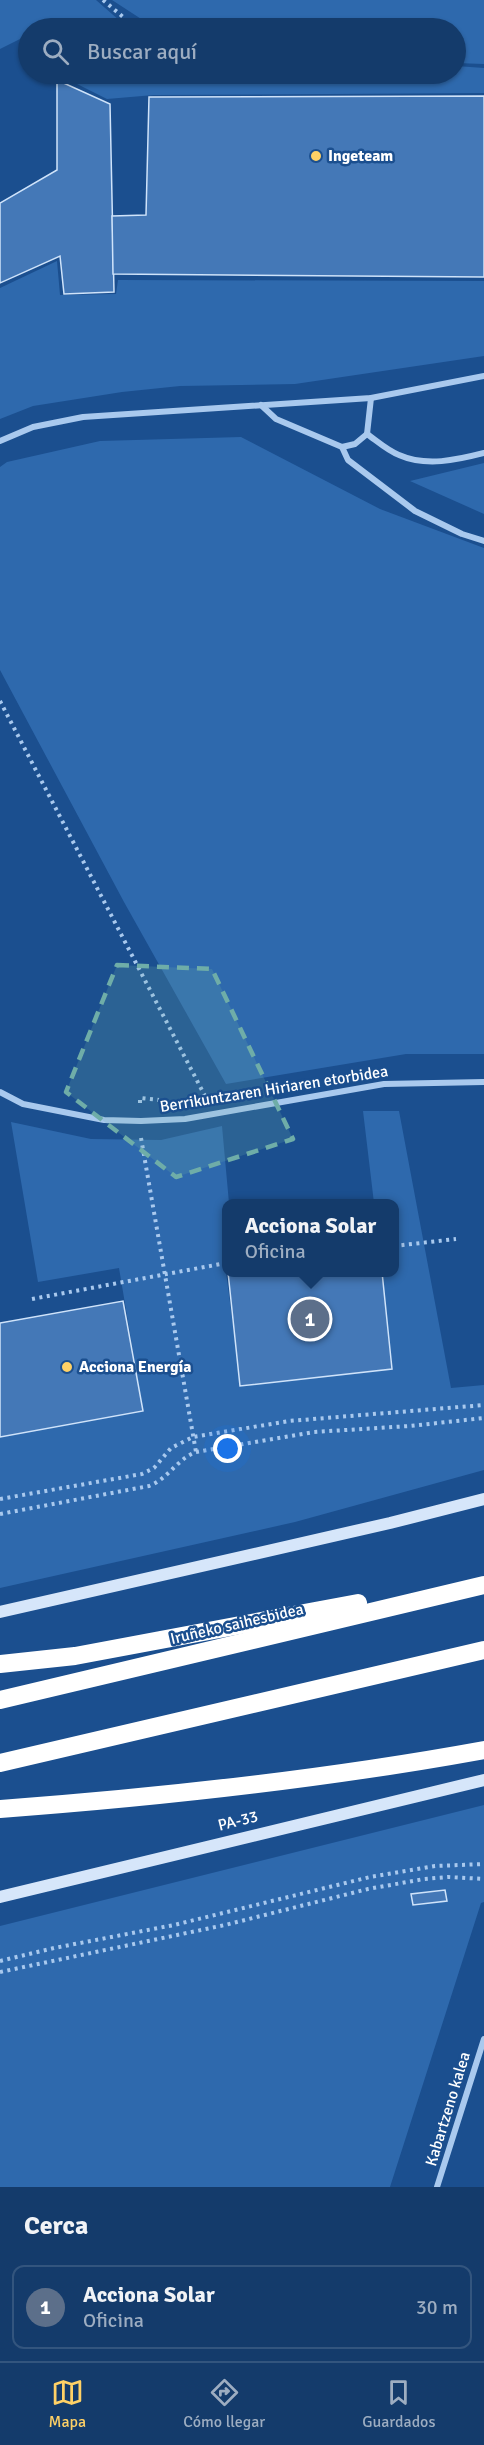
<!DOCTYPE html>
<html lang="es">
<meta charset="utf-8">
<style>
:root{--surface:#143b6b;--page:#214673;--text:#f1f3f6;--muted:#9dadc1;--line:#33557e;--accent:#ffd166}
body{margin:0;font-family:Signika,sans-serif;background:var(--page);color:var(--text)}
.you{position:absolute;left:228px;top:1449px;width:21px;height:21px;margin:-15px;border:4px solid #fff;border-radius:50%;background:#1a73e8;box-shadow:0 0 0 9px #1a73e833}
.badge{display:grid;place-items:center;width:39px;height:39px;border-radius:50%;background:var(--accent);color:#fff;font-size:20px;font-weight:700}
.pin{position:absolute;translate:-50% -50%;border:3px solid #fff;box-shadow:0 2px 6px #0006}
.popup{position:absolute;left:222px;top:1199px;width:177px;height:78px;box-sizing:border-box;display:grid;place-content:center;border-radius:12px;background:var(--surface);filter:drop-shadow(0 2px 4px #0005);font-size:20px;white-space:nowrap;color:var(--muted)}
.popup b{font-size:22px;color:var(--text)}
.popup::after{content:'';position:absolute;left:50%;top:100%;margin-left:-12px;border:12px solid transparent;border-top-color:var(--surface)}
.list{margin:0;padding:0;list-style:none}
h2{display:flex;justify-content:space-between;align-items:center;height:78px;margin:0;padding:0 24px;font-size:26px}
h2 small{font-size:20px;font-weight:400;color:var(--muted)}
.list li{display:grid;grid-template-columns:39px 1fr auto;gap:18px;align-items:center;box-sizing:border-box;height:84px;margin:0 12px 12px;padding:0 12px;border:2px solid var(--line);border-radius:12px}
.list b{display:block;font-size:22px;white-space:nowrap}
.list p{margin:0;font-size:20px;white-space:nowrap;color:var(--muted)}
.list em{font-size:20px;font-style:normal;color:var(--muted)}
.icon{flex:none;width:33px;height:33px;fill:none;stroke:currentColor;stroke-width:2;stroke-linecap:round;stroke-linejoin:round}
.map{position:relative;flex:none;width:484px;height:2187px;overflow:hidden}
.search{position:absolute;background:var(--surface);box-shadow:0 2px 4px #0004;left:18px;right:18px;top:18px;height:66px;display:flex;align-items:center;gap:15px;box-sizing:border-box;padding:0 21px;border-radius:33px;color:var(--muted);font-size:22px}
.sheet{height:174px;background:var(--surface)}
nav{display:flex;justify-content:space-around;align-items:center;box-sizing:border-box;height:84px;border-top:2px solid var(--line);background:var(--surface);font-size:16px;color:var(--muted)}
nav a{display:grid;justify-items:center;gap:3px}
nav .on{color:var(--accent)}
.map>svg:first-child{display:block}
.green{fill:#2e69ad}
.building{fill:#4478b7;stroke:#cfe3fa;stroke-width:1.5}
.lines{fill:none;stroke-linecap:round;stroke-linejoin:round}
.path{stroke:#a9c9ee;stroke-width:4;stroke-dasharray:3 4.5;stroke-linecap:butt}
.street{stroke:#a9c9ee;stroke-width:6}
.secondary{stroke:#d6e6fa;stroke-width:12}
.highway{stroke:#fff;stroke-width:18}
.marked{fill:#6fada8;fill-opacity:0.2;stroke:#6fada8;stroke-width:4.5;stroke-dasharray:12 8;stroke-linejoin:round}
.poi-dot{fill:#ffd166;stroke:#1b4f8f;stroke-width:2}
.labels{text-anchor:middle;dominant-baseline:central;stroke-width:5;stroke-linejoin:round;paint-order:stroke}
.poi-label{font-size:16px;font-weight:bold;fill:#fff;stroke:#1b4f8f;text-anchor:start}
.street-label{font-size:16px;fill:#fff;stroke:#1b4f8f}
</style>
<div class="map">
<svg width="484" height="2187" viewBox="0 0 484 2187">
<rect width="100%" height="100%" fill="#1b4f8f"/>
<!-- green -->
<g class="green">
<polygon points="0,0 96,0 128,28 56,28 56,21 41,28 28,28 28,35 0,49"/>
<polygon points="112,0 484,0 484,64 456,63 456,28 155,28"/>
<polygon points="456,66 484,68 484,93 154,95 107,99 57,74 456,74"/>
<polygon points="57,261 60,295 116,294 118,280 484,281 484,356 295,384 180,386 122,392 33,406 0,419 0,288"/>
<polygon points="241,437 380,509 484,548 484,1054 406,1054 226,1084 124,902 0,670 0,467 7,462 100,441"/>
<polygon points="484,463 484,514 410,481"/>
<polygon points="363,1111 399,1111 451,1388 484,1385 484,1470 295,1522 0,1588 0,1437 143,1411 119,1268 38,1282 11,1122 91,1139 161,1140 222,1126 229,1203 226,1204 226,1272 241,1386 392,1369 382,1273 394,1272 394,1204 374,1203"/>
<polygon points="484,1805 484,1902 481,1903 390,2187 0,2187 0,1926"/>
</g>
<!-- building -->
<g class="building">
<polygon points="57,80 110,104 114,292 64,294 60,256 0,283 0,203 57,170"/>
<polygon points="484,96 484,277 113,274 112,216 146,215 149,97"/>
<polygon points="228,1272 382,1272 392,1369 240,1386"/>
<polygon points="123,1301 143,1411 0,1437 0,1323"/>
<polygon points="445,1890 447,1901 413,1905 411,1894"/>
</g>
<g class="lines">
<!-- path -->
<g class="path">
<polyline points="103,0 136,28"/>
<polyline points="0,701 205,1096"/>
<polyline points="140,1103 140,1098 159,1100"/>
<polyline points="141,1138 196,1452"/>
<polyline points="394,1246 456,1239"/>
<polyline points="32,1299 226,1263"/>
<polyline points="0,1499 142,1474 154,1468 171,1448 193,1437 289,1421 484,1405"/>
<path d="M0 1514 149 1486C168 1479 177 1459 196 1452L314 1432 410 1426 484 1418"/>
<polyline points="0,1961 54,1948 174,1925 370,1877 435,1866 484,1864"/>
<polyline points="0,1972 225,1925 368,1889 424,1879 448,1877 484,1879"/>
</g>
<!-- street -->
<g class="street">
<polyline points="261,405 276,419 342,447 348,460 415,511 462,534 484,541"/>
<path d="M367 434C377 441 388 451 399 455 426 467 457 460 484 453"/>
<polyline points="367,434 371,398"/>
<polyline points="0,441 33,427 83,417 371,398 484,376"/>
<polyline points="342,447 355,444 367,434"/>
<polyline points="0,1092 23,1104 104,1120 141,1121 185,1119 384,1084 484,1082"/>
<polyline points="437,2187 484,2039"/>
</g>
<!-- secondary -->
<g class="secondary">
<polyline points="0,1612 390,1523 484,1499"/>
<polyline points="0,1897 484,1780"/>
</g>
<!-- highway -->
<g class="highway">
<polyline points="0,1664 75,1656 358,1603"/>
<polyline points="0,1700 484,1585"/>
<polyline points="0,1763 484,1650"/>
<path d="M0 1809C161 1797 325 1779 484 1750"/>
</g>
</g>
<!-- marked area -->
<path class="marked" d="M117 965 212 969 293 1139 176 1177 66 1092Z"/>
<!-- markers -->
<g class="poi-dot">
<circle cx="316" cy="156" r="6"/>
<circle cx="67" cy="1367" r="6"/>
</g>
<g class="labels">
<!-- poi labels -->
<g class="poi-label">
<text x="328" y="156">Ingeteam</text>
<text x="79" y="1367">Acciona Energía</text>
</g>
<!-- street labels -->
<g class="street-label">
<text transform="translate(274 1089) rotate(-9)">Berrikuntzaren Hiriaren etorbidea</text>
<text transform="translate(237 1624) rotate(-13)">Iruñeko saihesbidea</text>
<text transform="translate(238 1821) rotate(-14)">PA-33</text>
<text transform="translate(448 2109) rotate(-73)">Kabartzeno kalea</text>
</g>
</g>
</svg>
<div class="you"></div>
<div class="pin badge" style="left:310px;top:1319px;background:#5c6f8a">1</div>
<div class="popup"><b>Acciona Solar</b>Oficina</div>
<div class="search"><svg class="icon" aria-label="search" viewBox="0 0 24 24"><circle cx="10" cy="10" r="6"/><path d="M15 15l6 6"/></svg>Buscar aquí</div>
</div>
<section class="sheet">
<h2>Cerca<small></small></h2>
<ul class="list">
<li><span class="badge" style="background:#5c6f8a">1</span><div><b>Acciona Solar</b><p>Oficina</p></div><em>30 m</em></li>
</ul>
</section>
<nav>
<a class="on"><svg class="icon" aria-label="map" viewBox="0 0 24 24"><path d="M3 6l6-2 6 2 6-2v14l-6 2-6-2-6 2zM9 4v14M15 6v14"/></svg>Mapa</a>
<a><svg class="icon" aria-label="directions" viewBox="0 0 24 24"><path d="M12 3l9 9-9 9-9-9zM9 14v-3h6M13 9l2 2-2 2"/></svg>Cómo llegar</a>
<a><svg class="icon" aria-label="saved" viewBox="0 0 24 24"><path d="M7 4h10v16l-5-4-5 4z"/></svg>Guardados</a>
</nav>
